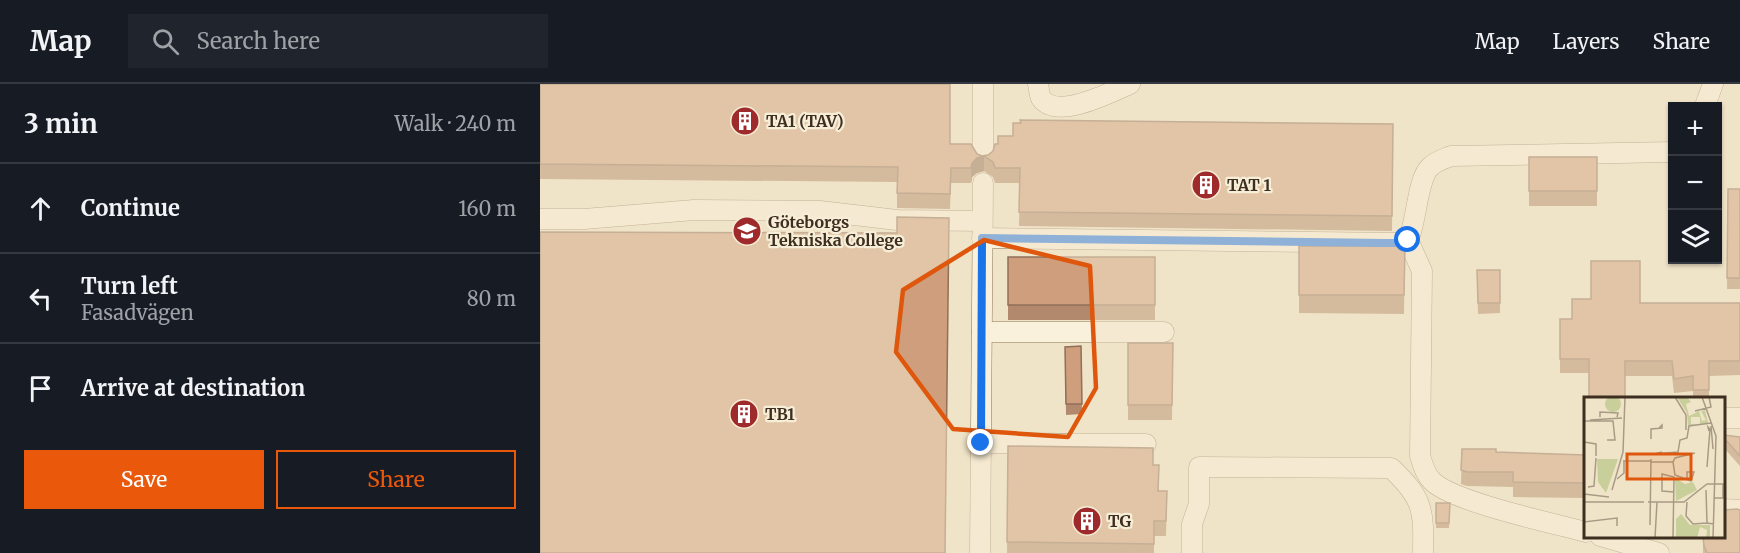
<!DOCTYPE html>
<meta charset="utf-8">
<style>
:root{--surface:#171b24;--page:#20242c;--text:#f1f3f6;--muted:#9ea1a6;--line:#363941;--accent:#ea580c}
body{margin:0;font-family:Merriweather,serif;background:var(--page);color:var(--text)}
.controls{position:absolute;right:18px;top:18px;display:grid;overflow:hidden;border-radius:0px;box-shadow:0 2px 4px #0004}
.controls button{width:54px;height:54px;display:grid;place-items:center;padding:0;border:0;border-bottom:2px solid var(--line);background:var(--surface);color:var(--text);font:30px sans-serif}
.stop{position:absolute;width:18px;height:18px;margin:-14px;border:4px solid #1a73e8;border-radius:50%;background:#fff}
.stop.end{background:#1a73e8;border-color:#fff;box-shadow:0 2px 6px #0008}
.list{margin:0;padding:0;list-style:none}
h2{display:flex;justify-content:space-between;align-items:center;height:78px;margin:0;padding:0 24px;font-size:26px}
h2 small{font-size:20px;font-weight:400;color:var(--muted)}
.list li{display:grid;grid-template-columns:39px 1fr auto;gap:18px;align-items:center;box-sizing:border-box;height:90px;padding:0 24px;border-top:2px solid var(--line)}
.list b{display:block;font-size:22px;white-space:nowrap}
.list p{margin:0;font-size:20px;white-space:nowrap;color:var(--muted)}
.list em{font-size:20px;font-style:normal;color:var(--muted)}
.actions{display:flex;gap:12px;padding:18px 24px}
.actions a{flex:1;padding:14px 0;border:2px solid var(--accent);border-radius:0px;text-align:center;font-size:21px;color:var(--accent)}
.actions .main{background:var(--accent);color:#fff}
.icon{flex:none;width:33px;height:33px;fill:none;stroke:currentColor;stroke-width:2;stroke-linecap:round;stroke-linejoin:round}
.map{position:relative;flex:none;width:1200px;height:469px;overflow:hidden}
header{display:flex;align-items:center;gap:36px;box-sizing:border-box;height:84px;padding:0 30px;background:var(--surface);border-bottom:2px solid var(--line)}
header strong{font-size:28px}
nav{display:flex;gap:33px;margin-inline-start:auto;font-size:21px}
.search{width:420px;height:54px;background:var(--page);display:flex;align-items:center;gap:15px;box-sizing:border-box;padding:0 21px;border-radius:0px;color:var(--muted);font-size:22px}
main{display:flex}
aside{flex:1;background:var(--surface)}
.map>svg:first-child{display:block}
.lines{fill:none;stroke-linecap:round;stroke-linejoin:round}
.minor-casing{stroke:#8d765c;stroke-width:21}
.minor{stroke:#faf1dc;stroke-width:20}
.wall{fill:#b2896c}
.shaded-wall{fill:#916f58}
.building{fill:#cf9f7d;stroke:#916f58;stroke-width:1.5}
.route{stroke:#1a73e8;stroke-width:8}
.marked{fill:none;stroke:#df570d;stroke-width:4.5;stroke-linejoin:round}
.labels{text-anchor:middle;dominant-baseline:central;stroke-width:4.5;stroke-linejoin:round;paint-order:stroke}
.poi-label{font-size:16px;font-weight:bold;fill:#3d2e20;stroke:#f7eed8;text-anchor:start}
.inset-road{fill:none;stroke:#a89b85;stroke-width:1.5}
.view{fill:#df570d;fill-opacity:0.15;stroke:#df570d;stroke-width:3}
.inset-edge{fill:none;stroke:#3d2e20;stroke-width:3}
</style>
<header>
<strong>Map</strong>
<div class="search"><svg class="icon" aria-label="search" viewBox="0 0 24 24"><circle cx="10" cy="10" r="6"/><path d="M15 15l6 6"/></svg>Search here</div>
<nav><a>Map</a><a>Layers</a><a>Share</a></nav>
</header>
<main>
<aside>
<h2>3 min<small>Walk · 240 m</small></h2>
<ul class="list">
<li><svg class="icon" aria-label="ahead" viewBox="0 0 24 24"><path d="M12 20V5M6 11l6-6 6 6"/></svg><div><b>Continue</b></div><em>160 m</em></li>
<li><svg class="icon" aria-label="left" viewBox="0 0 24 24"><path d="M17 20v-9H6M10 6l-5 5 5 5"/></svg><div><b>Turn left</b><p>Fasadvägen</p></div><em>80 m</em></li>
<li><svg class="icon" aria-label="arrive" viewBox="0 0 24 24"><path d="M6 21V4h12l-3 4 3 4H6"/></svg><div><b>Arrive at destination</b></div></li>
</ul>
<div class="actions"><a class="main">Save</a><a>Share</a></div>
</aside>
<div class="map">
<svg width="1200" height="469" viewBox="0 0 1200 469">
<rect width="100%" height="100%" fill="#f0e4c8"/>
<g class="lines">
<!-- minor casing -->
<g class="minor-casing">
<g id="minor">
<path d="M498 0C499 4 499 10 501 14 517 37 571 8 590 0"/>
<polyline points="1165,22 1173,0"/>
<polyline points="443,75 443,0"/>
<polyline points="0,135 44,135 154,126 280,127 357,136 442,137"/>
<path d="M442 154 858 159 868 156C877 138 877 95 890 83 896 77 904 75 911 72L1132 68"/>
<path d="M868 156 882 187 880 372C883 381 885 390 892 397 913 418 1012 439 1046 448"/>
<polyline points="442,248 624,248"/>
<polyline points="1184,334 1200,334"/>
<polyline points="441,359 606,360"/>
<polyline points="1184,425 1200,426"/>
<polyline points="1060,452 1119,469"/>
<polyline points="440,469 443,99"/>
<path d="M652 469V440L659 420V383L851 384C883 414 884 426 883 469"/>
</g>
</g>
<!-- minor -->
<use href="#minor" class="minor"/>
</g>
<!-- wall -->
<g class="wall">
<polygon points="0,0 410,60 442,72 448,71 453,67 458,60 473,52 480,39 480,36 853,40 852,147 479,142 480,99 455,99 453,93 444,87 437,89 432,93 431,99 411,99 410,125 357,124 357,98 0,95"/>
<rect x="989" y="73" width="68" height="49"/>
<polygon points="1188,105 1200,105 1200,205 1187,205"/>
<polygon points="759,162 865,162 864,230 759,229"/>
<rect x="468" y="173" width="147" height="63"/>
<polygon points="937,186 960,186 960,229 938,230"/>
<polygon points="1100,219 1200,219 1200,291 1169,292 1169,315 1153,315 1153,307 1134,309 1132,292 1085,292 1049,289 1020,289 1020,235 1032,235"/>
<polygon points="588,259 633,259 632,336 588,336"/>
<polygon points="541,262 542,330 526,331 525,263"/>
<polygon points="1184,351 1200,353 1200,382 1184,364"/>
<polygon points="468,362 613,381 619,407 627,407 626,452 614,452 614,469 467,469"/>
<polygon points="922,365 956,368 1046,371 1046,414 973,413 973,403 927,402 921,400"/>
<polygon points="896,419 910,419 909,444 896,444"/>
<polygon points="1163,453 1200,469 1163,469"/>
</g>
<!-- shaded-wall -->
<polygon class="shaded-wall" points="444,72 444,87 437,89 432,93 431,99 431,84 432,79 437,74"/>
<!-- building -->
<g class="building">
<polygon points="0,0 410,0 410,60 431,60 437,70 442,72 448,71 453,67 455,60 458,60 458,52 473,52 473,39 481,39 480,36 853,40 852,132 479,128 480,84 455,84 453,78 444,72 437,74 432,79 431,84 411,84 410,110 357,109 358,83 0,80"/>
<rect x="989" y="73" width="68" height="34"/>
<polygon points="1188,105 1200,105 1200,194 1187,194"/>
<polygon points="357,133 409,134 405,469 0,469 0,148 357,149"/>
<polygon points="759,162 865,162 864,211 759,211"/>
<rect x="468" y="173" width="147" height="48"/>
<polygon points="1051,177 1100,177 1100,219 1200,219 1200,277 1169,277 1169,306 1153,306 1153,292 1134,295 1132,277 1085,277 1085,315 1049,315 1049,275 1020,275 1020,235 1032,235 1032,215 1051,215"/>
<polygon points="937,186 960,186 960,219 938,219"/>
<polygon points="588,259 633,259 632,321 588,321"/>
<polygon points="541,262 542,320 526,320 525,263"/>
<polygon points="1184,351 1200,353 1200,372 1184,354"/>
<polygon points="468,362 613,364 613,381 619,381 618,407 627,407 626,437 614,437 614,460 467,458"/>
<polygon points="922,365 956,365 956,368 1046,371 1046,399 973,398 973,388 927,388 921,386"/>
<polygon points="896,419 910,419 909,439 896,439"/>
<polygon points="1197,425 1200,426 1200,469 1167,469 1164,462 1163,453 1184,453 1184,426"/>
</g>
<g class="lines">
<!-- route -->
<polyline class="route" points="441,359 442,154 845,159 858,159 868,156"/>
</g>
<!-- marked area -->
<path d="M0 0H1200V469H0ZM444 156 550 182 556 304 528 353 413 345 356 268 363 206Z" fill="#f0e4c8" fill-opacity=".55" fill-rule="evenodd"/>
<path class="marked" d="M444 156 550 182 556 304 528 353 413 345 356 268 363 206Z"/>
<!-- icons -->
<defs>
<g id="building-disc" transform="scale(1.5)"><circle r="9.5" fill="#9e2a2b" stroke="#f7eed8"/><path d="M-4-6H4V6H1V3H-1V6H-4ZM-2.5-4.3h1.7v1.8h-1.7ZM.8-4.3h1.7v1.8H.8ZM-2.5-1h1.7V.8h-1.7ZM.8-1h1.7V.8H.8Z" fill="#fff"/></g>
<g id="school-disc" transform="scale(1.5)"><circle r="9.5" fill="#9e2a2b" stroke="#f7eed8"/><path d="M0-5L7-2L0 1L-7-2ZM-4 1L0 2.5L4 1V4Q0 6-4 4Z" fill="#fff"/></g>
</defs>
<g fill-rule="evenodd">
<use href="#building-disc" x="205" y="37"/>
<use href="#building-disc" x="666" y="101"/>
<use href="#school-disc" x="207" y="147"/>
<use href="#building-disc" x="204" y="330"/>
<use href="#building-disc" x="547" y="437"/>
</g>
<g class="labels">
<!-- poi labels -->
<g class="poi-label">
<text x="226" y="37">TA1 (TAV)</text>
<text x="687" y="101">TAT 1</text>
<text x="228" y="138">Göteborgs<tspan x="228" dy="18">Tekniska College</tspan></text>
<text x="225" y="330">TB1</text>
<text x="568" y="437">TG</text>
</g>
</g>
<!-- overview -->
<g transform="translate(1044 313)">
<rect width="141" height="141" fill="#f0e4c8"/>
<path d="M21 7a8 8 0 1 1 16 0a8 8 0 1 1-16 0ZM93 0H103L107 5 102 7 105 19 115 14 118 24 122 23 117 14 121 13 124 26 116 27V20H107V27H112L104 29 103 16ZM13 62H34L22 96 14 85ZM91 81 101 87 109 85 113 93 92 104ZM97 117 106 128H126V141H122L123 133 116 130 113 141H92V122Z" fill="#c9cf9b"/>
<path class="inset-road" d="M91 0 102 18V33M118 0 132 39 129 141M111 14 127 10 125 0M16 20V15L34 16 33 20M6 23 38 21M0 24H29L31 43H23M127 29 129 52M67 42V32L78 31V28L75 31M0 45 12 47V59M78 55 70 57 94 55 96 43 103 41 105 29 127 26M39 64H67M67 65H89L91 61 111 56M89 65 91 78 107 84 110 75H103V82M123 70 126 32 124 30 125 34M0 72V105M33 82 40 76V64M4 90 10 89 12 61M28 93 39 55 41 0M122 93 123 126 130 127M0 97 25 100M130 101H139V87M0 105H60M64 105H100L123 87H141M103 105 102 119 109 127 123 126M0 115V125L33 121V129M66 128 67 62M71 141 73 105M89 141 90 80 78 77V94L90 95"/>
<path class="view" d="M43 57H107V82H43Z"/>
<rect width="141" height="141" class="inset-edge"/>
</g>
</svg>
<div class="controls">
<button>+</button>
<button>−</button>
<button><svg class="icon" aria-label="layers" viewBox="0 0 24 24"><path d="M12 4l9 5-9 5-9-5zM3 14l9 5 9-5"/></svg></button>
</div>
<div class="stop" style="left:868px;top:156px"></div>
<div class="stop end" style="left:441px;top:359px"></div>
</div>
</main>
